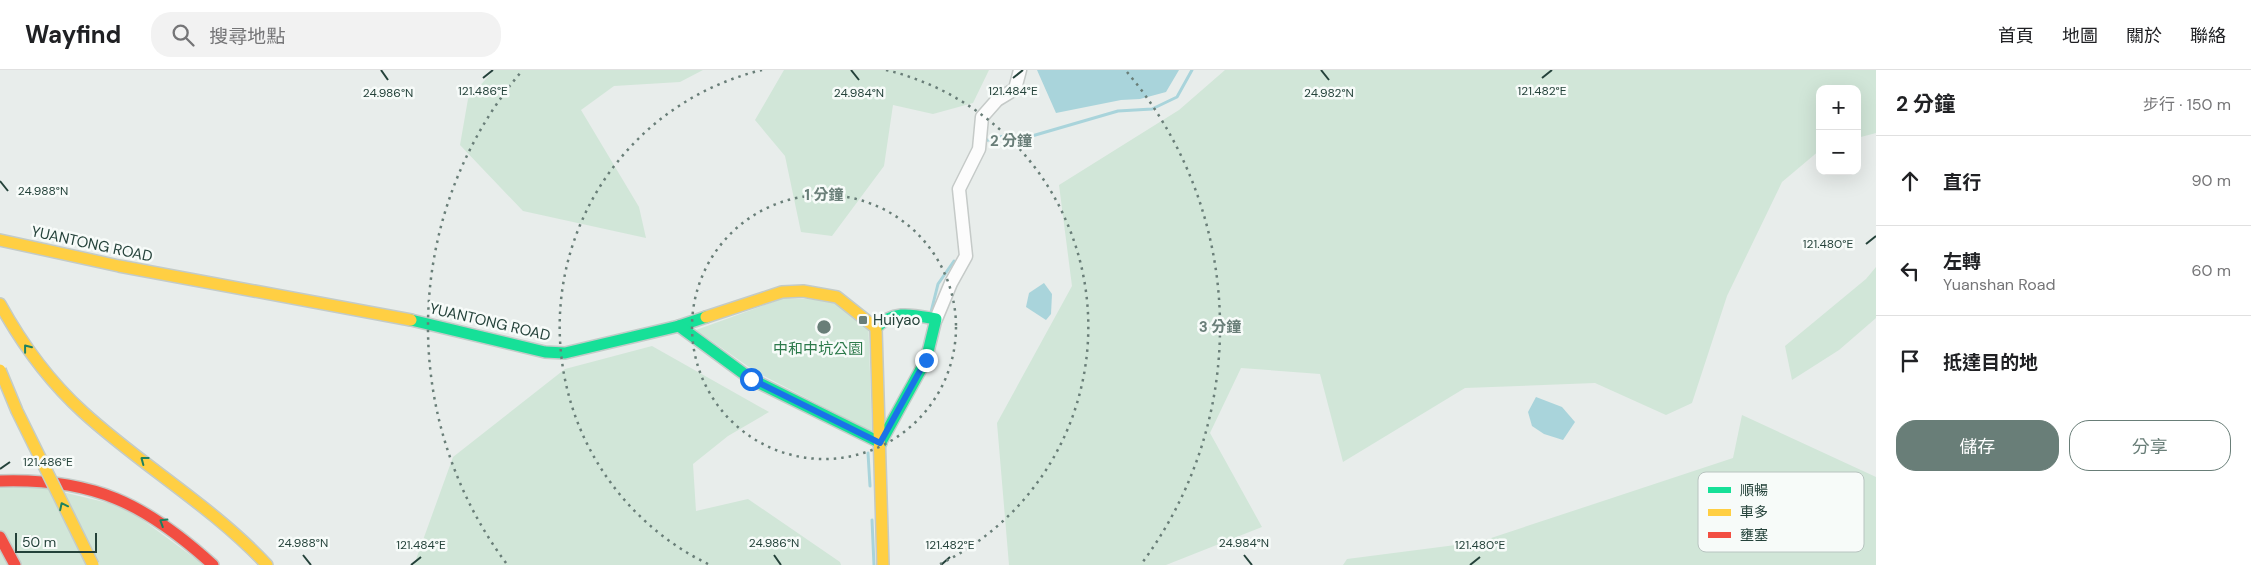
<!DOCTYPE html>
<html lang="zh-TW">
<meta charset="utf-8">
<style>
:root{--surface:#fff;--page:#f2f2f2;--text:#202124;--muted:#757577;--line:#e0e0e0;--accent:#697e78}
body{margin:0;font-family:"DM Sans","Noto Sans TC",sans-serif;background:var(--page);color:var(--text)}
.controls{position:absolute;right:15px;top:15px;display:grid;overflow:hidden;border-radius:10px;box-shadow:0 5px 20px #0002}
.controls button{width:45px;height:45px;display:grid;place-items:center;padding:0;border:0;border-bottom:1px solid var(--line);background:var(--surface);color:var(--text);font:25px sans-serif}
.scale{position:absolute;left:15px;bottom:12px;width:82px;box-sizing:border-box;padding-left:5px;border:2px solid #24423a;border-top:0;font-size:14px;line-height:18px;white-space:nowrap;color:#24423a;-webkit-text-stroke:4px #f7fbf9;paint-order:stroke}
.stop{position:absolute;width:15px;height:15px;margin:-11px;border:4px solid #1a73e8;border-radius:50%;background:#fff}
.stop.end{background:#1a73e8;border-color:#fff;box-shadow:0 1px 5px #0008}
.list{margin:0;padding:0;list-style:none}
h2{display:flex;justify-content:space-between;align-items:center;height:65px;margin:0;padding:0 20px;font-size:21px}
h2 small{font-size:16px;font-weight:400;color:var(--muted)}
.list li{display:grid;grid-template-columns:32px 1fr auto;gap:15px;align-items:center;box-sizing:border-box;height:90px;padding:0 20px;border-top:1px solid var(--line)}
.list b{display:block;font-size:19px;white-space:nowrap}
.list p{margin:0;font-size:16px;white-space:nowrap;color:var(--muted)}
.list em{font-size:16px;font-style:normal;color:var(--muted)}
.actions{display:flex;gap:10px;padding:15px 20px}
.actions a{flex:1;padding:11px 0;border:1px solid var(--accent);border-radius:20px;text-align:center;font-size:18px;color:var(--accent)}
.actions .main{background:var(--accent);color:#fff}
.icon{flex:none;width:28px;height:28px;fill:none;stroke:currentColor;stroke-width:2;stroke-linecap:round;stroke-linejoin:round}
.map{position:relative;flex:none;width:1876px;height:495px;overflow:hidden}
header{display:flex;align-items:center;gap:30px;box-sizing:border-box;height:70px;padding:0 25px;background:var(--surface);border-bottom:1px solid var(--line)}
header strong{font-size:24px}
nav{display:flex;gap:28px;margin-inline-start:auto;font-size:18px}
.search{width:350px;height:45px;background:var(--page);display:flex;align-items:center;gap:12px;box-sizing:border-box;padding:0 18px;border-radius:20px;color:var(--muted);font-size:19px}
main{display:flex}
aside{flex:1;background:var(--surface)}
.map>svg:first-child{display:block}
.green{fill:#d1e6d8}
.water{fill:#a9d4db}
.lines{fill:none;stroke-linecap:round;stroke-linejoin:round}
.stream{stroke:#a9d4db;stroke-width:3}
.street-casing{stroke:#c5cac8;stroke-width:15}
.fast-casing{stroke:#c3cbc8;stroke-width:14}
.slow-casing{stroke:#c3cbc8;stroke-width:14}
.jam-casing{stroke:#c3cbc8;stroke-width:14}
.street{stroke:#fcfcfc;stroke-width:12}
.fast{stroke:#16e098;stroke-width:11}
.slow{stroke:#ffcf43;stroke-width:11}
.jam{stroke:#f24e42;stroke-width:11}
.slow-bridge-casing{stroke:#c3ccc9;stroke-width:14;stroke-linecap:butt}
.slow-bridge{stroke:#ffcf43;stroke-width:11}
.oneway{stroke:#1e8160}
.route{stroke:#1a73e8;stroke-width:6}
.ticks{fill:none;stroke:#24423a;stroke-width:2}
.ring{fill:none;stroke:#697e78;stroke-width:2.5;stroke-dasharray:2.5 5}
.poi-dot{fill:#697e78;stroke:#f7fbf9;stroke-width:2}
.labels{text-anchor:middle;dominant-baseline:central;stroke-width:5;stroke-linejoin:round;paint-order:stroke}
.street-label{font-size:15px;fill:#24423a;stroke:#f7fbf9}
.poi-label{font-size:15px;fill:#24423a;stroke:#f7fbf9;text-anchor:start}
.park-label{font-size:15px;fill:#2d7a4b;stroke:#f7fbf9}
.key{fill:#f7fbf9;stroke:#b8c4c0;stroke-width:1}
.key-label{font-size:14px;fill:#24423a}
.ticks-label{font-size:12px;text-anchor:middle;fill:#24423a;stroke:#f7fbf9;stroke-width:5;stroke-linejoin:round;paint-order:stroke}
.centre{fill:#697e78;stroke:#f7fbf9;stroke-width:2.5}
.ring-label{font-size:15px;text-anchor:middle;font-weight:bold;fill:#697e78;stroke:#f7fbf9;stroke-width:5;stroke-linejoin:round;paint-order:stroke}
</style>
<header>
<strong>Wayfind</strong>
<div class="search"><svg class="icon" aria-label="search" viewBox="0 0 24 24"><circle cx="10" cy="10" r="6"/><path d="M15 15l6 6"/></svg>搜尋地點</div>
<nav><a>首頁</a><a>地圖</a><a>關於</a><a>聯絡</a></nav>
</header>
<main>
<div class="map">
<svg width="1876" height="495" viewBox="0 0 1876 495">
<rect width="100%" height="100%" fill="#e8edeb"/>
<!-- green -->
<g class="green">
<polygon points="494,0 703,0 680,12 614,16 581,40 639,137 646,168 523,141 460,75 468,29"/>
<polygon points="784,0 989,0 973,33 933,44 893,35 884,96 832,166 801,162 785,86 755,50"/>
<polygon points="1225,0 1876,0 1876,63 1857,68 1857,19 1820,19 1820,80 1782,112 1727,226 1692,333 1666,345 1595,313 1465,318 1343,392 1320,304 1241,298 1210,363 1262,457 1166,495 1009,495 997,353 1072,216 1059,115 1179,40"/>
<polygon points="1876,197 1876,248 1839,280 1792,310 1785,276 1866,209"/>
<polygon points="784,228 827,230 868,245 872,362 756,302 696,260"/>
<polygon points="652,276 769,342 728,366 693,394 696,441 748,429 840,492 841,495 414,495 453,387 565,299"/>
<polygon points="1742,345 1876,407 1876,495 1343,495 1347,489 1479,472 1733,388"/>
<polygon points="29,414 125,437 204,495 0,495 0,417"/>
</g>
<!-- water -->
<g class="water">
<polygon points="1037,0 1179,0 1166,22 1140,29 1121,30 1056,43"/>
<polygon points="1044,213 1052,224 1051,244 1046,250 1026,237 1029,223"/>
<polygon points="1536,327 1562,337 1575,352 1563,370 1544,364 1532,356 1528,342"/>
</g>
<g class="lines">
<!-- stream -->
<g class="stream">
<polyline points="984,71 1008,65 1025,68 1118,41 1152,39 1177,27 1192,0"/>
<polyline points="931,242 938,214 954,191"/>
<polyline points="868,383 870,416"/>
<polyline points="872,450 874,495"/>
</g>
<!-- street casing -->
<g class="street-casing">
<polyline id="street" points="936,249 951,213 966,186 959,119 979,79 982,47 997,30 1015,19 1020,0"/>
</g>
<!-- fast casing -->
<g class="fast-casing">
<g id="fast">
<polyline points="411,250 545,282 565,283 679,256 706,247"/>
<polyline points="679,256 751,309 881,373"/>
<path d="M876 258C894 239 913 245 936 249L926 290 881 372"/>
</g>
</g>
<!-- slow casing -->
<g class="slow-casing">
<g id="slow">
<polyline points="0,170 119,196 411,250"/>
<path d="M0 234C22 274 49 311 83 342 142 396 212 436 267 495"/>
<polyline points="706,247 782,222 803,221 837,227 876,258 883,495"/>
</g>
</g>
<!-- jam casing -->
<g class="jam-casing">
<g id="jam">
<path d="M0 411C93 408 145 433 213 495"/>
<polyline points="0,467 15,495"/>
</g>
</g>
<!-- street -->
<use href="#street" class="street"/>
<!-- fast -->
<use href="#fast" class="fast"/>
<!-- slow -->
<use href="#slow" class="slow"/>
<!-- jam -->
<use href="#jam" class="jam"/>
<!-- slow-bridge casing -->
<g class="slow-bridge-casing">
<polyline id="slow-bridge" points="0,300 17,341 93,495"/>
</g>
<!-- slow-bridge -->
<use href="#slow-bridge" class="slow-bridge"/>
</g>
<!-- one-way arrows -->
<defs><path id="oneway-chevron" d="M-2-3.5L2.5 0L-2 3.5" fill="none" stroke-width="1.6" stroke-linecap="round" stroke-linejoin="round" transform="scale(1.25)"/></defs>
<g class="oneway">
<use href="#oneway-chevron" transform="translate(27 278) rotate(-128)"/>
<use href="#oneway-chevron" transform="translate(144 390) rotate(-143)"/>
<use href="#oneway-chevron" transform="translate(63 436) rotate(-116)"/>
<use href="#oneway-chevron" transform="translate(163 452) rotate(-148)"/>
</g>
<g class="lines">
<!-- route -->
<polyline class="route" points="751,309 880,373 926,290"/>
</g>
<!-- ticks -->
<path class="ticks" d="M381 0 388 10M851 0 859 10M1321 0 1329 10M483 8 493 0M1013 8 1023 0M1542 8 1552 0M0 111 8 121M1866 174 1876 166M0 399 10 392M303 485 311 495M774 485 781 495M1244 485 1252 495M411 495 421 487M941 495 950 487M1470 495 1480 487"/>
<!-- distance rings -->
<g class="ring">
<circle cx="824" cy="257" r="132"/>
<path d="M708 494A264 264 0 0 1 762 0M886 0A264 264 0 0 1 940 494"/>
<path d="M506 493A396 396 0 0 1 521 2M1127 2A396 396 0 0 1 1142 493"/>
</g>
<!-- markers -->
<rect class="poi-dot" x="858" y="245" width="10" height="10" rx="2.5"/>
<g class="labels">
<!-- street labels -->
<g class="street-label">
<text transform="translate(92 174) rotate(12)">YUANTONG ROAD</text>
<text transform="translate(490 252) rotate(13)">YUANTONG ROAD</text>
</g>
<!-- poi labels -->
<g class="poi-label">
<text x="873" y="250">Huiyao</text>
</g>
<!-- park labels -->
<g class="park-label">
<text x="818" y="279">中和中坑公園</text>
</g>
</g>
<!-- legend -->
<rect x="1698" y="402" width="166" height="80" rx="8" class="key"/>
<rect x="1708" y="417" width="23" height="6" fill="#16e098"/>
<rect x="1708" y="439" width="23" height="7" fill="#ffcf43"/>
<rect x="1708" y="462" width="23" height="6" fill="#f24e42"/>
<g class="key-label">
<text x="1740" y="425">順暢</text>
<text x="1740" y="447">車多</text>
<text x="1740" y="470">壅塞</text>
</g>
<g class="ticks-label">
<text x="483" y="25">121.486°E</text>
<text x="1013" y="25">121.484°E</text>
<text x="1542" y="25">121.482°E</text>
<text x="388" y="27">24.986°N</text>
<text x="859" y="27">24.984°N</text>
<text x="1329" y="27">24.982°N</text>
<text x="43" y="125">24.988°N</text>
<text x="1828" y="178">121.480°E</text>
<text x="48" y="396">121.486°E</text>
<text x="303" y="477">24.988°N</text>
<text x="774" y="477">24.986°N</text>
<text x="1244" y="477">24.984°N</text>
<text x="421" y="479">121.484°E</text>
<text x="950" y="479">121.482°E</text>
<text x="1480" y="479">121.480°E</text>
</g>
<circle cx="824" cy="257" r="8" class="centre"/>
<g class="ring-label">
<text x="1011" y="76">2 分鐘</text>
<text x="824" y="130">1 分鐘</text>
<text x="1220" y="262">3 分鐘</text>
</g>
</svg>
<div class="controls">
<button>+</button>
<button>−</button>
</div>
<div class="scale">50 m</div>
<div class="stop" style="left:751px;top:309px"></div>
<div class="stop end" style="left:926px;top:290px"></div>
</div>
<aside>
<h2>2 分鐘<small>步行 · 150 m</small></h2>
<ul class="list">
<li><svg class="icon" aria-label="ahead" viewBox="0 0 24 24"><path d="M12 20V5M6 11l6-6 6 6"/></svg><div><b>直行</b></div><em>90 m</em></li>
<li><svg class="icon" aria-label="left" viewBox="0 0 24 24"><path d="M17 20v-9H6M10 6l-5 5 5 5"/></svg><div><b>左轉</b><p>Yuanshan Road</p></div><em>60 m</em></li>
<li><svg class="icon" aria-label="arrive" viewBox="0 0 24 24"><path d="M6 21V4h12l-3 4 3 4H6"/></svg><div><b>抵達目的地</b></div></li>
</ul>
<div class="actions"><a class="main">儲存</a><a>分享</a></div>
</aside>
</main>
